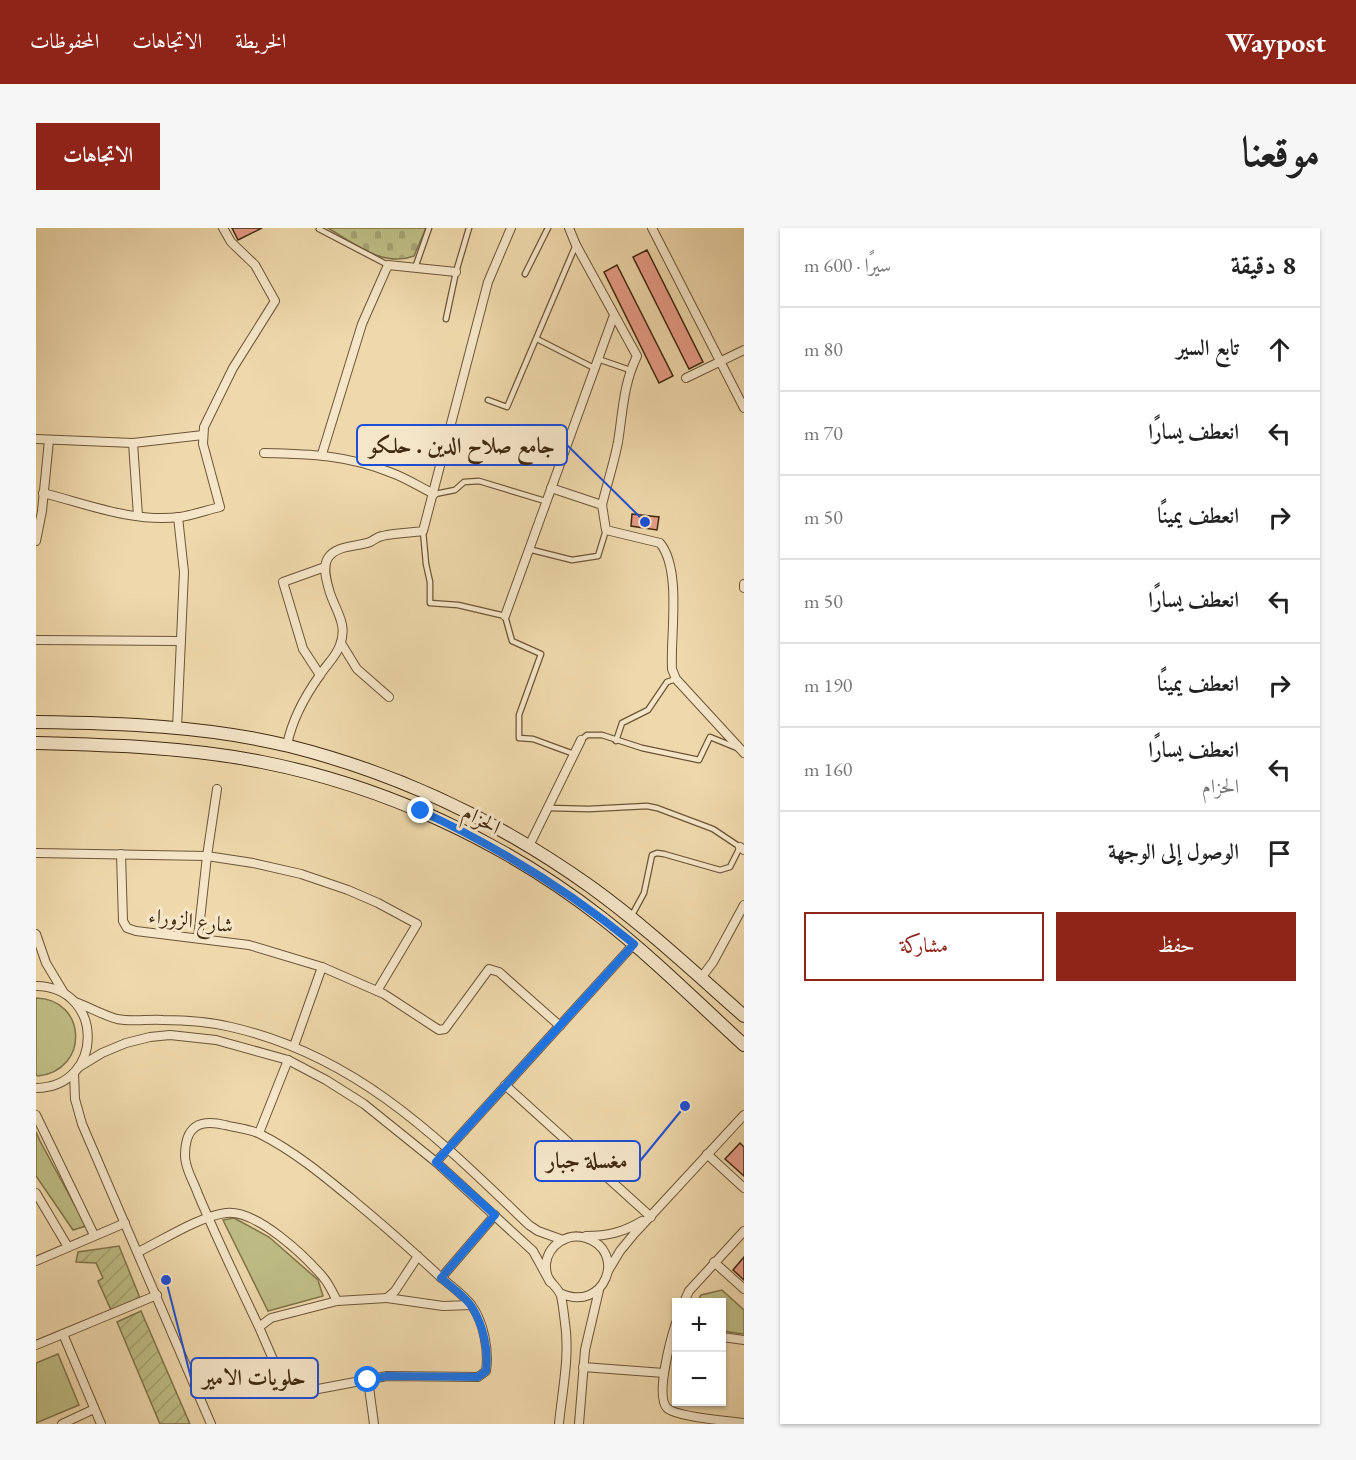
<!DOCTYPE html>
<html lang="ar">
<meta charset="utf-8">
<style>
:root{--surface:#fff;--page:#f6f6f6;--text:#222;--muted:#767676;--line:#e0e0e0;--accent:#8f2418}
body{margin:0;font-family:"EB Garamond",Amiri,serif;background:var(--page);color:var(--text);direction:rtl}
.controls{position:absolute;right:18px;bottom:18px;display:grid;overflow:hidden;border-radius:0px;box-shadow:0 2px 4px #0004}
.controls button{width:54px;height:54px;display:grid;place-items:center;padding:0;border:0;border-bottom:2px solid var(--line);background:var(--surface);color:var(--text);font:30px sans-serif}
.stop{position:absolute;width:18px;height:18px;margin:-14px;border:4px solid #1a73e8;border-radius:50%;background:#fff}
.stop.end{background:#1a73e8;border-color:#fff;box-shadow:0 2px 6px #0008}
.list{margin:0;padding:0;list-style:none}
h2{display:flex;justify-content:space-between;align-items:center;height:78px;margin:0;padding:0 24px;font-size:26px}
h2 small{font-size:20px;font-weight:400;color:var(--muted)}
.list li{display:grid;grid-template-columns:39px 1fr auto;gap:18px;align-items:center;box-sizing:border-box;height:84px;padding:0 24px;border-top:2px solid var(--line)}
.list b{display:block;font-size:22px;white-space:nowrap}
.list p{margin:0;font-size:20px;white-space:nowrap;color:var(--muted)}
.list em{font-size:20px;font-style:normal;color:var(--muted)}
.actions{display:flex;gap:12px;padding:18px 24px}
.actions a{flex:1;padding:14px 0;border:2px solid var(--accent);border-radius:0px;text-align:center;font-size:21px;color:var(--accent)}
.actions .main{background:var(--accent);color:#fff}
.icon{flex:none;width:33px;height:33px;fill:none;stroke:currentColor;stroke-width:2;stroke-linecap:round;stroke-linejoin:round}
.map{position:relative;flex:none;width:708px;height:1196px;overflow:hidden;direction:ltr;border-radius:0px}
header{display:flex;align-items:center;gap:36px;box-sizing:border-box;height:84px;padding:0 30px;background:var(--accent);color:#fff}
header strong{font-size:28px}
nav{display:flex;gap:33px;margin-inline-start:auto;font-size:21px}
.intro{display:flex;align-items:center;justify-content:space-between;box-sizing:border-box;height:144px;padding:0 36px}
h1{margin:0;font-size:42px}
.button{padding:15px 27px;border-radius:0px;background:var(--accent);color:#fff;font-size:21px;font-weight:700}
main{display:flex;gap:36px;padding:0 36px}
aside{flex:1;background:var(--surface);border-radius:0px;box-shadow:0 2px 4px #0004}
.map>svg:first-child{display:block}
.cemetery{fill:url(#cemetery-stones);stroke:#80744b;stroke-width:1.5}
.park{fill:#bfbe86;stroke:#80744b;stroke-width:1.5}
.garden{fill:url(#garden-furrows);stroke:#80744b;stroke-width:1.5}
.building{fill:#e79c87;stroke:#402910;stroke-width:1.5}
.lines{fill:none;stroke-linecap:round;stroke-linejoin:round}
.lane-casing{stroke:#6c5537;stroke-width:7}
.street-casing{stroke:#6c5537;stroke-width:10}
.secondary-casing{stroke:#402910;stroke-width:14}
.lane{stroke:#f5e6c9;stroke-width:4.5}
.street{stroke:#f5e6c9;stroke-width:8}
.secondary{stroke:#f5e6c9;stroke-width:12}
.route{stroke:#1a73e8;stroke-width:8}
.labels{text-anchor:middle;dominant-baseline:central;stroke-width:6;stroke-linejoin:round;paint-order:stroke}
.street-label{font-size:21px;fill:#402910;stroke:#f5e6c9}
.leader{fill:none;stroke:#1d4ed8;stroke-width:2}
.callout-dot{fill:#1d4ed8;stroke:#f5e6c9;stroke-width:2}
.callout{fill:#f5e6c9;stroke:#1d4ed8;stroke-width:2}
.callout-label{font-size:22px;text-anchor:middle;font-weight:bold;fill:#402910}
</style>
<header>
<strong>Waypost</strong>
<nav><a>الخريطة</a><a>الاتجاهات</a><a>المحفوظات</a></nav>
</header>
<div class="intro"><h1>موقعنا</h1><a class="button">الاتجاهات</a></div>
<main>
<aside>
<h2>8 دقيقة<small>سيرًا · 600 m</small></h2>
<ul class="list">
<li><svg class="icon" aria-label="ahead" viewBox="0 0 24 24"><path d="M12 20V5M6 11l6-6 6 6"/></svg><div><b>تابع السير</b></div><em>80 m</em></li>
<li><svg class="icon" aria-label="left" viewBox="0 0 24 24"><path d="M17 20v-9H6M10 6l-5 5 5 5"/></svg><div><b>انعطف يسارًا</b></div><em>70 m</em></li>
<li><svg class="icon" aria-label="right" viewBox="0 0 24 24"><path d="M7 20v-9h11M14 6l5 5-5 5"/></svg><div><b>انعطف يمينًا</b></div><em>50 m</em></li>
<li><svg class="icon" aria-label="left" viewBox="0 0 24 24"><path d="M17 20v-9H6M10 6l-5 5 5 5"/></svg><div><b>انعطف يسارًا</b></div><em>50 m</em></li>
<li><svg class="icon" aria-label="right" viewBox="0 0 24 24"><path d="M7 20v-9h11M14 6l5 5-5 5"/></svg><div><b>انعطف يمينًا</b></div><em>190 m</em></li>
<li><svg class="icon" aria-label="left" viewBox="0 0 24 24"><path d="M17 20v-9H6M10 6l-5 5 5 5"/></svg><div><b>انعطف يسارًا</b><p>الحزام</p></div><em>160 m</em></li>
<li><svg class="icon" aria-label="arrive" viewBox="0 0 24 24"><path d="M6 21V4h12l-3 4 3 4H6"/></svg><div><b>الوصول إلى الوجهة</b></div></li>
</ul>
<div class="actions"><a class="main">حفظ</a><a>مشاركة</a></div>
</aside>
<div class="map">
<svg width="708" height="1196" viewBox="0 0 708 1196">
<defs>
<pattern id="cemetery-stones" width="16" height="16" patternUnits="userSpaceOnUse" patternTransform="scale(1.5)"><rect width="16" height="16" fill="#bfbe86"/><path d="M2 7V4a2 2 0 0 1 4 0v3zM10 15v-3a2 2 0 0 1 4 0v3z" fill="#a5a373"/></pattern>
<pattern id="garden-furrows" width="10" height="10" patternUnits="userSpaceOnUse" patternTransform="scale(1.5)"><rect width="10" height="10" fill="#bfbe86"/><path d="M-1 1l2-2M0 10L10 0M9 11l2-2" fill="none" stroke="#a5a373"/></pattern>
</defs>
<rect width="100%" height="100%" fill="#efd9ac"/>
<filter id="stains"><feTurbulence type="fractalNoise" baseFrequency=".00333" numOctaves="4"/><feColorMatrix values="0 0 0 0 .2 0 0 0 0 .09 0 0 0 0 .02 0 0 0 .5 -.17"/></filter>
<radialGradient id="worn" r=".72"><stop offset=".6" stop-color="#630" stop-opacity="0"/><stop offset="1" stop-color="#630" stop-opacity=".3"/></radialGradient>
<!-- cemetery -->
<path class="cemetery" d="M292 0H390L378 28C347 40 318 15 292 0Z"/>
<!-- park -->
<g class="park">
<path d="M0 770C51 771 54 842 2 848L0 847Z"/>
<polygon points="0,904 4,913 50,998 37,1002 0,948"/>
<polygon points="198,990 233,1009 282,1052 287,1068 232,1083 187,992"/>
<polygon points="686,1062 708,1082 708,1106 686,1103 686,1074 661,1074 665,1067"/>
<polygon points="22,1126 43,1177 0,1195 0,1135"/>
</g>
<!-- garden -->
<g class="garden">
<polygon points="83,1018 104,1070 75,1082 62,1053 67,1050 60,1035 40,1034 42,1024"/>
<polygon points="105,1083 154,1196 124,1196 81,1094"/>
</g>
<!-- building -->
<g class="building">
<polygon points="196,0 226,0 202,12"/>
<polygon points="611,22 667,134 653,141 597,29"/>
<polygon points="581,37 637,148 623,155 568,44"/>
<polygon points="596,286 623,289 621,302 595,298"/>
<polygon points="704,915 708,919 708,948 689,931"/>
<polygon points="708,1029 708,1052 697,1042"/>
</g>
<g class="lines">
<!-- lane casing -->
<g class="lane-casing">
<g id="lane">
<polyline points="283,1 352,37"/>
<polyline points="379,40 393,0"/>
<polyline points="489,46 512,0"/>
<polyline points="410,91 420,44 433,0"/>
<polyline points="501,111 558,140"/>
<polyline points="562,131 594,142"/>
<polyline points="452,172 471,179 539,19"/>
<polyline points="399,266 419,262 428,254 443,253 509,273"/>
<polyline points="387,303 390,336 394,354 394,375 422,377 469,388 476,413 505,426 483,487 483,510 497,511 538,526"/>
<polyline points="492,321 536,332 562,328 570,302"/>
<polyline points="545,512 551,507 566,507 606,520 663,532 674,509 701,520"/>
<polyline points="580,513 586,495 612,482 631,454 640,451"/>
<polyline points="513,580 553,581 611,578 621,580 677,601 704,619 694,639 684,642 628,626 621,625 616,627 608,665 595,689"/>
</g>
</g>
<!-- street casing -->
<g class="street-casing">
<g id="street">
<path d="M533 0 540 17 601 128C587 157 587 183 582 214 578 235 571 256 566 277"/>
<polyline points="616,0 708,180"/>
<polyline points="650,150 708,122"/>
<polyline points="0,211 97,215 167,207"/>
<polyline points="97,215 102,288"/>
<path d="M228 225C275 226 311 227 356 245 370 250 384 259 398 266"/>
<polyline points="286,226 326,96 352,37 420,44"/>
<path d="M515 260 566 277 570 302 624 315C646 342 634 408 636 441L640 451 708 525"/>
<path d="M7 265C51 276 98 295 144 289 157 287 171 282 184 279L167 216 168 199 197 140 239 73 219 37 195 14 187 0"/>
<polyline points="0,313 6,283 13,212"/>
<polyline points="708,356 708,360"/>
<polyline points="469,388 578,87"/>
<polyline points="0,412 145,413"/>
<polyline points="305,415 321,441 353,469"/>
<polyline points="284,447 267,421 247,354 289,339"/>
<polyline points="141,500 148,344 142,289"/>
<path d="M251 517C256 492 269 468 284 447 290 437 300 429 304 417 312 397 300 383 294 365 291 355 286 339 292 330 300 317 321 319 334 314 338 312 341 309 346 308 359 305 374 305 387 303L452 54 475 0"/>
<polyline points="493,618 545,512"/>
<polyline points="704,619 708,622"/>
<polyline points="0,625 171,628 217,635 265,646 312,662 342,675 381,696 341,763"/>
<polyline points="85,626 87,693 91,700 100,703 213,717 286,739 348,766 403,802 409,801 453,741 463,744 524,798"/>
<polyline points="0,706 10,735 28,765"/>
<polyline points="162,710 171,628 181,561"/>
<polyline points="665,750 677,734 708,677"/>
<path d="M0 758C69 759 69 859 0 860"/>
<path d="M39 774C53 779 67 787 81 791 96 794 112 791 127 792 148 792 174 794 195 799 322 828 403 911 493 997L502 1003 527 1012"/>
<polyline points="258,818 286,739"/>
<polyline points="43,839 66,825 90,815 114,809 134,807 180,812 252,832 290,852 328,876 400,934 497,1023 514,1054"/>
<polyline points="38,845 39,871 46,896 175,1196"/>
<polyline points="469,857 615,989"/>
<polyline points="0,887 58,1007"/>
<polyline points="223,905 252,832"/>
<polyline points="671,926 708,960"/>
<polyline points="400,934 598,716"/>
<polyline points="0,965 32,1019"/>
<path d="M550 1008C572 1008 588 1004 606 993"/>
<path d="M102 1024C127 1012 164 988 190 985 220 981 269 1028 287 1049 293 1056 297 1065 301 1073"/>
<polyline points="0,1033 89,995"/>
<polyline points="678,1034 708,1061"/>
<polyline points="572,1043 584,1023 598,1006 708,887"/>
<polyline points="405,1050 459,987"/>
<polyline points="351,1070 407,1078 435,1077"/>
<polyline points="648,1074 653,1063 708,1003"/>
<path d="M640 1095C635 1110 619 1168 631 1180 640 1189 693 1193 708 1195"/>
<path d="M223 1099C202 1055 181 1011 162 966 158 954 149 941 149 928 149 898 163 891 189 897 200 900 214 901 224 906 258 923 288 948 317 972 345 995 372 1019 399 1044 410 1055 427 1065 436 1078 448 1095 453 1123 450 1143L442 1149 351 1148 261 1165 248 1157 223 1099 235 1090 301 1073 351 1070 359 1063 382 1028"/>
<polyline points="27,1106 65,1196"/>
<polyline points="686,1109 708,1112"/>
<polyline points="0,1117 121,1067"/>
<polyline points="547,1139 628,1145"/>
<polyline points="332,1152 338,1196"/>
<polyline points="26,1196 58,1181"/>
<path d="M523 1196C526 1164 534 1128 529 1095 528 1087 527 1077 525 1068 521 1056 509 1055 510 1036 512 1017 532 1004 550 1010 592 1023 569 1086 524 1065"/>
<polyline points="543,1196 549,1122 563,1062"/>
</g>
</g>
<!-- secondary casing -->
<g class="secondary-casing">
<g id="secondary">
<path d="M0 494C84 495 171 498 253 518 361 545 464 594 555 659 609 698 658 744 708 788"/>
<path d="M0 515C75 517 152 519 226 534 348 558 467 613 566 690 616 729 661 774 708 817"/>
</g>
</g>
<!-- lane -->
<use href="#lane" class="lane"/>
<!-- street -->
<use href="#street" class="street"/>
<!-- secondary -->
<use href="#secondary" class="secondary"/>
</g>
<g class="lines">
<!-- route -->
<path class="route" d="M332 1152 351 1148 442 1149 450 1143C453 1122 447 1097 436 1079 429 1068 415 1059 405 1050L459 987 400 934 598 716C532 662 462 619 385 583"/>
</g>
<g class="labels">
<!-- street labels -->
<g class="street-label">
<text transform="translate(446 591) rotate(28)">الحزام</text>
<text transform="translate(155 692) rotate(7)">شارع الزوراء</text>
</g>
</g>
<!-- callouts -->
<path class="leader" d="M609 294L531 217M649 878L604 933M130 1052L155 1150"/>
<g class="callout-dot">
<circle cx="609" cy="294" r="6"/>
<circle cx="649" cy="878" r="6"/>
<circle cx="130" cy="1052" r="6"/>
</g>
<g class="callout">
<rect x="321" y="197" width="210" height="40" rx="6"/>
<rect x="499" y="913" width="105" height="40" rx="6"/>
<rect x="155" y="1130" width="127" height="40" rx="6"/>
</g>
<g class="callout-label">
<text x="426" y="225">جامع صلاح الدين . حلكو</text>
<text x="551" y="940">مغسلة جبار</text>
<text x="218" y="1157">حلويات الامير</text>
</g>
<rect width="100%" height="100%" filter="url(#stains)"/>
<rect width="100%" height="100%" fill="url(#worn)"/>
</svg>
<div class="controls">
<button>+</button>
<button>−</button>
</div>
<div class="stop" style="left:332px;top:1152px"></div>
<div class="stop end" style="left:385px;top:583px"></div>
</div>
</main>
